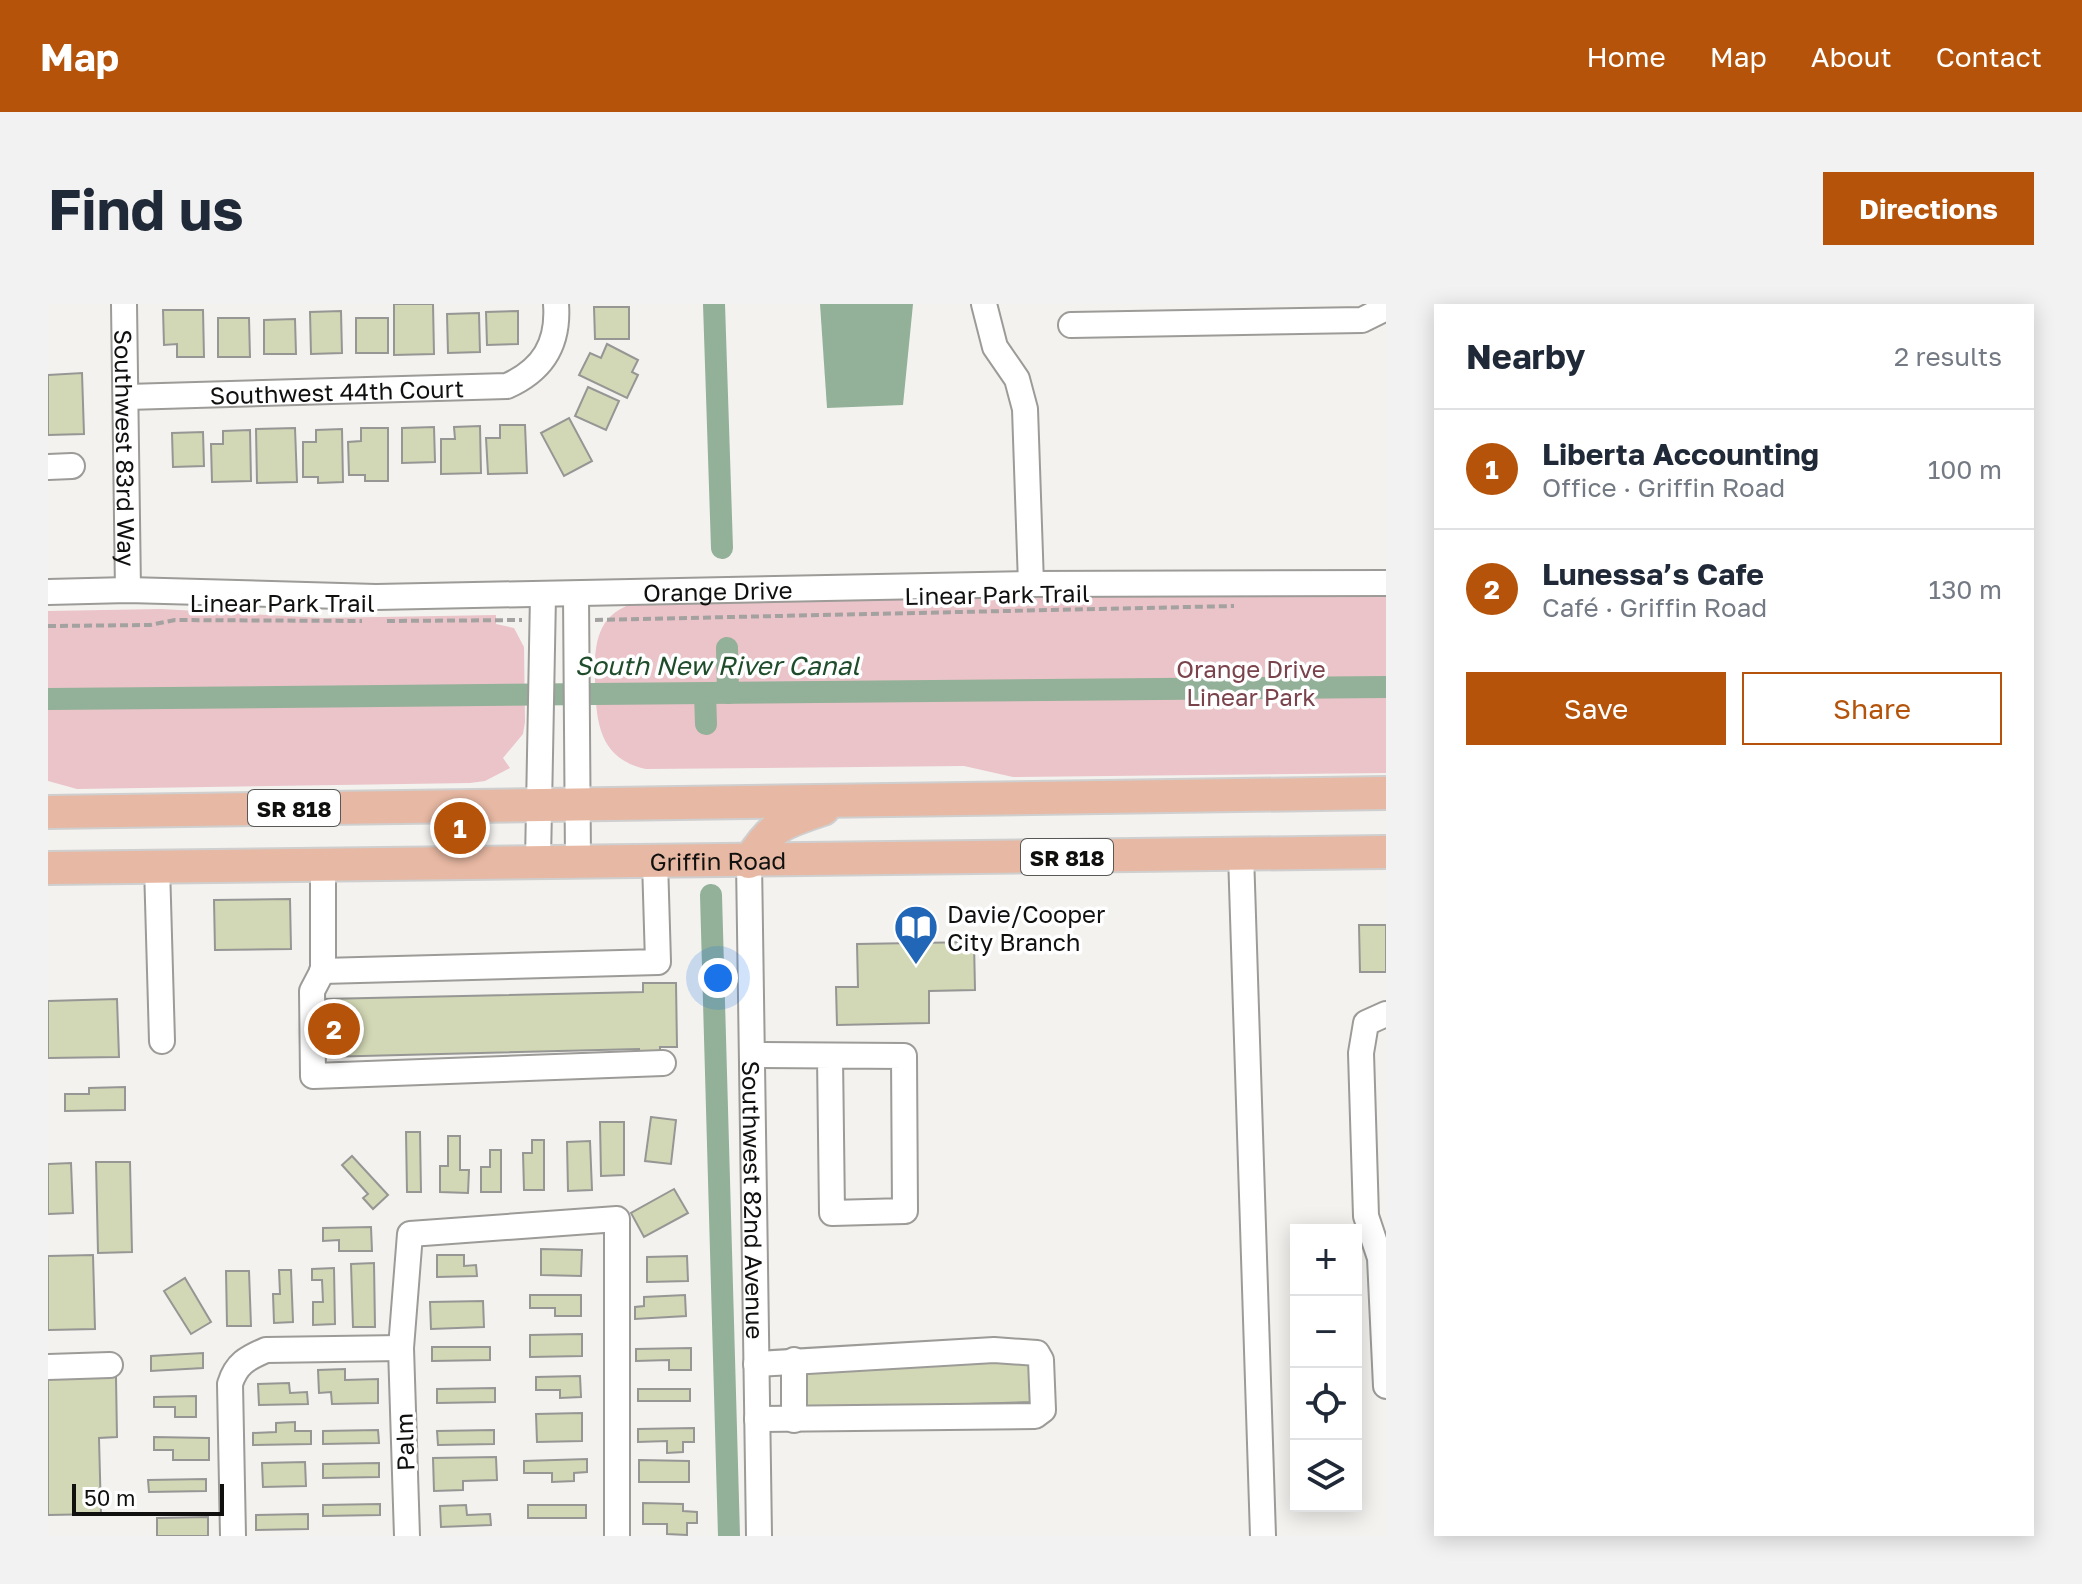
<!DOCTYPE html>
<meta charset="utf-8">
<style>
:root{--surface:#fff;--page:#f2f2f3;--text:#1f2937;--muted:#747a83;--line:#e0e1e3;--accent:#b45309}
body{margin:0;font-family:"Golos Text",sans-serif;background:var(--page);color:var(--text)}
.controls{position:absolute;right:24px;bottom:24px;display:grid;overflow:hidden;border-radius:0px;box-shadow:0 4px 20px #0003}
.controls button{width:72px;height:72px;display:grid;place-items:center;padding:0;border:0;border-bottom:2px solid var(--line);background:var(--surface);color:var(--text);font:40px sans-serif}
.scale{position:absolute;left:24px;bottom:20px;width:152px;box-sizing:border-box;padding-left:8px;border:4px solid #10100f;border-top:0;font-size:22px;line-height:28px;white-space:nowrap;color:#10100f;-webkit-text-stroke:6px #fff;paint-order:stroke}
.you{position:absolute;left:670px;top:674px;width:28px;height:28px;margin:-20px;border:6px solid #fff;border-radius:50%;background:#1a73e8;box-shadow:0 0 0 12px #1a73e833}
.badge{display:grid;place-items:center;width:52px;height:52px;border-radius:50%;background:var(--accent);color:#fff;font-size:26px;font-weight:700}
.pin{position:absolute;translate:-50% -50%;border:4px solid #fff;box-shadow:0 2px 8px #0006}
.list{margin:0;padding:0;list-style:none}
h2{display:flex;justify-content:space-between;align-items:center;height:104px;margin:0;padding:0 32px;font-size:34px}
h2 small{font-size:26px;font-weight:400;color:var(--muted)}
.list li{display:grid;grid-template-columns:52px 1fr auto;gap:24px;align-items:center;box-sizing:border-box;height:120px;padding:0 32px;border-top:2px solid var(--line)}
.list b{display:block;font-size:30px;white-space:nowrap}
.list p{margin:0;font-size:26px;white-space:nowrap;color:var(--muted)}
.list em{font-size:26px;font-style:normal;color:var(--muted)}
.actions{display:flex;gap:16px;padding:24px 32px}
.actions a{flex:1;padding:18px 0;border:2px solid var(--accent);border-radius:0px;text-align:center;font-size:28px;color:var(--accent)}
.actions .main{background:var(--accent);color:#fff}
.icon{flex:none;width:44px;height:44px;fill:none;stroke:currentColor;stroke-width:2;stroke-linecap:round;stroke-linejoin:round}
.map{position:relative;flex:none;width:1338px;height:1232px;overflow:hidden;border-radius:0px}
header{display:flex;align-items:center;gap:48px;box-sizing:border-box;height:112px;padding:0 40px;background:var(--accent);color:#fff}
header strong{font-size:38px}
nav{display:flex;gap:44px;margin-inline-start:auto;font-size:28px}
.intro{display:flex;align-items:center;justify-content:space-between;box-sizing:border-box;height:192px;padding:0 48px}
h1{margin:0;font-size:56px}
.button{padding:20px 36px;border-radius:0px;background:var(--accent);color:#fff;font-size:28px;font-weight:700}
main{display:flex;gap:48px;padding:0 48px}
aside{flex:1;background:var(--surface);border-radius:0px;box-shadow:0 4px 20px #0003}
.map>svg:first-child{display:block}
.green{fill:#eac4c9}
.water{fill:#93b098}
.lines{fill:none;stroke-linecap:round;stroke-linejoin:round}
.canal{stroke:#93b098;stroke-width:22}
.building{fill:#d2d8b5;stroke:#969694;stroke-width:2}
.minor-casing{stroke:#9c9b98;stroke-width:28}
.major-casing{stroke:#cfcfcf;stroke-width:36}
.path{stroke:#a3a2a0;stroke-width:4;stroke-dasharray:8 4;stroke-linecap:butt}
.minor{stroke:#fff;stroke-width:24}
.major{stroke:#e7b8a3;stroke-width:32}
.labels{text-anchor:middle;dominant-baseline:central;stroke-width:7;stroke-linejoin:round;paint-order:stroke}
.shield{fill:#fff;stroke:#585857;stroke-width:2}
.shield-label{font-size:22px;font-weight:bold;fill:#10100f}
.street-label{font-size:24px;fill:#10100f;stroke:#fff}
.park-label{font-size:24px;fill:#7a424b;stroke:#fff}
.poi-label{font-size:24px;fill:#10100f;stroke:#fff;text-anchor:start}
.water-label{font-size:26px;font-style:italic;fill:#1f4d2b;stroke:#fff}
</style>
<header>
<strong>Map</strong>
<nav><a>Home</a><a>Map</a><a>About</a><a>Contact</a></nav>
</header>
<div class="intro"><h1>Find us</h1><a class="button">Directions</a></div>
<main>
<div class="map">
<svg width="1338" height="1232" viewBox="0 0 1338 1232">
<rect width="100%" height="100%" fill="#f3f2ef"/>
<!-- green -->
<g class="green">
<path d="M1338 287V469L965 473 916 462 598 465C551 455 548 418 547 377 546 340 548 309 590 298Z"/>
<polygon points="113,305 274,314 448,311 448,320 466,324 476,343 477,418 475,430 455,454 462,464 437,477 422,479 29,485 0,477 0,307"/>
</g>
<!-- water -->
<polygon class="water" points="772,0 865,0 855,101 779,104"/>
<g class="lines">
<!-- canal -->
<g class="canal">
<polyline points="666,0 674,244"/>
<polyline points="679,344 680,389"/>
<polyline points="657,389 658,420"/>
<polyline points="0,395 1338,383"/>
<polyline points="663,591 681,1232"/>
</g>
</g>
<!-- building -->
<g class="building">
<polygon points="346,0 385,0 386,50 346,51"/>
<polygon points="546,3 581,3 581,35 547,35"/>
<polygon points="115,6 155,6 156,53 129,53 129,40 116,41"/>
<polygon points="293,7 294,49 263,50 262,8"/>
<polygon points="470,7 470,40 439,41 438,8"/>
<polygon points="431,9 432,48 400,49 399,10"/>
<polygon points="170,14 201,14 202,53 170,53"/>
<rect x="308" y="14" width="32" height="35"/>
<polygon points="247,15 248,50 216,50 216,16"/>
<polygon points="559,40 590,56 584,68 590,71 579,94 531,71 542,49 553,54"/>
<polygon points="34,69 36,130 0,131 0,71"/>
<polygon points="540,83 571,97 558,126 527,112"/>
<polygon points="521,114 544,157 516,172 493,129"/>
<polygon points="452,121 477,121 479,169 440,170 438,134 452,134"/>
<polygon points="432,122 433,169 393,170 393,135 407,135 406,123"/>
<polygon points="386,123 387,158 354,159 354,124"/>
<polygon points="247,124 249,178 209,179 208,125"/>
<polygon points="313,124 340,124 340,177 317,177 317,171 301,171 300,138 313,137"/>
<polygon points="294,125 295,178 270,179 270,173 255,173 255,138 268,138 268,126"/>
<polygon points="202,126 203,177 164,178 163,140 175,140 175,127"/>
<polygon points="155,128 156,162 125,163 124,129"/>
<polygon points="242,595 243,645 167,646 166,596"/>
<polygon points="1311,621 1338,621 1338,668 1312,668"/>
<polygon points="926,638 927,686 881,687 881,719 789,721 788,683 810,683 809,640"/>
<polygon points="595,679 628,679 629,743 612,743 612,752 591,753 591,745 275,753 274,695 595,688"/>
<polygon points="69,695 71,753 0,754 0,697"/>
<polygon points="77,783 77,806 17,807 17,790 41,790 41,784"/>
<polygon points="603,813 628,816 623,860 597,857"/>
<polygon points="552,818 576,818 576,871 553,872"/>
<polygon points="358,828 372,828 373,888 359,888"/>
<polygon points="400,832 412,832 412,866 421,866 420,889 392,888 392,862 400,862"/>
<polygon points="484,836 496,836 496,886 476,886 475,849 484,849"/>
<polygon points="542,837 544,886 520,887 519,838"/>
<polygon points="442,846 453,846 453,888 433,888 433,863 442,863"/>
<polygon points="304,852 340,891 325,905 315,894 320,890 294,861"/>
<polygon points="48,858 82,858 84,948 50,949"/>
<polygon points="23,859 25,909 0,910 0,860"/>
<polygon points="626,885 640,909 596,933 583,909"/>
<polygon points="323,923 324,947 291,947 291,936 275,937 275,924"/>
<polygon points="493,945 534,946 533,972 493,971"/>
<polygon points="45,951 47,1025 0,1026 0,952"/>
<polygon points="389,951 416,951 416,962 428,961 429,972 389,973"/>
<polygon points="639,952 640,977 599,978 599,953"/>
<polygon points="326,959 327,1023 305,1023 303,960"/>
<polygon points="286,964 287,1020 265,1021 265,998 275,998 274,976 264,976 264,965"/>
<polygon points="231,966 243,966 245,1018 226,1019 225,990 232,990"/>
<polygon points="178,967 201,967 203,1022 179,1022"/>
<polygon points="137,974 163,1018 143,1030 116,987"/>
<polygon points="482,991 533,991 533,1012 507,1012 507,1004 482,1004"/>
<polygon points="637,991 638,1012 587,1015 587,1003 596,1002 596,993"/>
<polygon points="435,997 436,1023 383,1025 382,998"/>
<polygon points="534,1030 534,1052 482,1053 482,1031"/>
<polygon points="384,1043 442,1043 442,1056 384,1057"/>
<polygon points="643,1044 643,1066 621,1066 621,1056 588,1057 588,1045"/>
<polygon points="155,1049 155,1064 103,1067 103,1052"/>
<polygon points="984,1054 985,1098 758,1105 756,1061"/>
<polygon points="297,1065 297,1076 330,1075 330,1099 284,1100 283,1088 271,1089 270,1066"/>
<polygon points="532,1072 533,1093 512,1094 512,1086 488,1086 488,1073"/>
<polygon points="68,1073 69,1133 51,1134 53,1210 0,1211 0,1074"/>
<polygon points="241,1079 242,1089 259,1088 260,1100 211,1101 210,1080"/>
<polygon points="447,1084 447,1098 389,1099 389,1085"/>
<rect x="590" y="1085" width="52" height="12"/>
<polygon points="148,1092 148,1113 127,1113 127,1103 106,1103 106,1093"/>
<polygon points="534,1109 534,1137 489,1138 488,1110"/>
<polygon points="247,1118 247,1127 263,1127 263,1140 205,1141 205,1129 228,1128 228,1119"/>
<polygon points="646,1124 646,1138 635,1138 635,1148 619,1149 619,1137 590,1138 590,1125"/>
<polygon points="330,1126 331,1139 275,1140 275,1127"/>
<polygon points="446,1126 446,1140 390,1141 389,1127"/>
<polygon points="106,1133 161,1134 161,1156 125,1156 125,1146 106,1146"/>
<polygon points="448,1153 449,1176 415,1177 415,1186 386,1187 385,1154"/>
<polygon points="539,1155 539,1168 526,1169 526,1177 504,1178 504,1169 476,1169 476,1157"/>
<polygon points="591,1156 641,1157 641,1178 591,1178"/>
<polygon points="257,1158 258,1182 215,1183 214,1159"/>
<polygon points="331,1159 331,1173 275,1174 275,1160"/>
<polygon points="158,1175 158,1187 101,1188 100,1176"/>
<polygon points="595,1199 635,1200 635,1207 649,1208 649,1219 639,1219 639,1231 619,1230 619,1220 595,1220"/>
<polygon points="332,1200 332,1211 275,1212 275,1201"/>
<polygon points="418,1201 419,1211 442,1210 443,1221 393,1223 392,1202"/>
<rect x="480" y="1201" width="58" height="13"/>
<polygon points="260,1210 260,1225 208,1226 208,1211"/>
<polygon points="160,1213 160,1232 109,1232 109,1214"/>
</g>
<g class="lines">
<!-- minor casing -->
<g class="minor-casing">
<g id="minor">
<path id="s1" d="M76 0 80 286"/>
<polyline points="936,0 947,43 969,75 977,105 983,280"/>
<polyline points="1023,21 1314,16 1338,4"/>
<path id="s2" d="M79 93 459 82C495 66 511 40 508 0"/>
<polyline points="0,163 24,162"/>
<path id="s3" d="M0 288 80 286 328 293 983 280 1338 279"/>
<polyline points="528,291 530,556"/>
<polyline points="1193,550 1215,1232"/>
<polyline points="490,557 495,291"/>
<path id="s4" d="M701 558 711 1232"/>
<polyline points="275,559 275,666 264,687 265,772 615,759"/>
<polyline points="109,562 114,737"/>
<polyline points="274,667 610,658 607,557"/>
<polyline points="1338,710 1318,719 1313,749 1318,912 1332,954 1338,1082"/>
<polyline points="704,751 856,752 857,907 784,909 782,753"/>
<polyline points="708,1060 946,1046 989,1049 993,1056 995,1106 987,1112 709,1115"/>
<polyline points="0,1063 62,1061"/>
<polyline points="746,1116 746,1056"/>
<path d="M185 1232 182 1080C188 1060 199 1054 218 1046L353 1044"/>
<polyline points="359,1232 353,1044 362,930 569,915 569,1232"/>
</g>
</g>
<!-- major casing -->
<g class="major-casing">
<g id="major">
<polyline points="0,508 1338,489"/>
<path d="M701 558C725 520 734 519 775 505"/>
<path id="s5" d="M0 564 1338 548"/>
</g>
</g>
<!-- path -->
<g class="path">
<polyline points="547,316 1186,302"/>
<polyline points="339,317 474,316"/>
<polyline points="0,322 102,321 127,316 314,317"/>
</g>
<!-- minor -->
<use href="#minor" class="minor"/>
<!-- major -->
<use href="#major" class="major"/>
</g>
<!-- icons -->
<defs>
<g id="library-pin" transform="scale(2.3)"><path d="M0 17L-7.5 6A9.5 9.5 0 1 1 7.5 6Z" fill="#2267b7" stroke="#fff"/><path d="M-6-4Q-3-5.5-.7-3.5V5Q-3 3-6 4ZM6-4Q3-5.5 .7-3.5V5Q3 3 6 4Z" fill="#fff"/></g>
</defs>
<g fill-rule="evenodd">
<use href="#library-pin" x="868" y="623"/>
</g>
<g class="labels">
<!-- shield labels -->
<g class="shield">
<rect x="200" y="486" width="92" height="36" rx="6"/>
<rect x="973" y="535" width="92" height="36" rx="6"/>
</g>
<g class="shield-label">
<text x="246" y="504">SR 818</text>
<text x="1019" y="553">SR 818</text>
</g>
<!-- street labels -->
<g class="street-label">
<text stroke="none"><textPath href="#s2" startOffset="210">Southwest 44th Court</textPath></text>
<text stroke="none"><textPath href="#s1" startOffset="144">Southwest 83rd Way</textPath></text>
<text stroke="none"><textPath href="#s3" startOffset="670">Orange Drive</textPath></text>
<text transform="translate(949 290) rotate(-1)">Linear Park Trail</text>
<text x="234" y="298">Linear Park Trail</text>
<text stroke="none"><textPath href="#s5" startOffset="670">Griffin Road</textPath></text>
<text stroke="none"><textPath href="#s4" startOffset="338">Southwest 82nd Avenue</textPath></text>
<text transform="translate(356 1138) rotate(-92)">Palm</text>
</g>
<!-- park labels -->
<g class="park-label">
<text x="1203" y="364">Orange Drive<tspan x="1203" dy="28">Linear Park</tspan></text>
</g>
<!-- poi labels -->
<g class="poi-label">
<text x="899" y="609">Davie/Cooper<tspan x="899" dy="28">City Branch</tspan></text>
</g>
<!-- water labels -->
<g class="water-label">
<text x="669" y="361">South New River Canal</text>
</g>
</g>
</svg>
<div class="controls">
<button>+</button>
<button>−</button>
<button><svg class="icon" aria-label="locate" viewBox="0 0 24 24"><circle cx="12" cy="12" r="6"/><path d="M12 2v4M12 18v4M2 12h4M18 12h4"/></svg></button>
<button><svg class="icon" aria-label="layers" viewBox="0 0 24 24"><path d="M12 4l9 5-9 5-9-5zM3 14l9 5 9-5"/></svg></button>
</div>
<div class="scale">50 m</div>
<div class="you"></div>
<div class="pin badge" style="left:412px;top:524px">1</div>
<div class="pin badge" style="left:286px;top:725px">2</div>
</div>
<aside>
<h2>Nearby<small>2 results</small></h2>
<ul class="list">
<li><span class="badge">1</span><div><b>Liberta Accounting</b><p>Office · Griffin Road</p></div><em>100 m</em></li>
<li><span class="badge">2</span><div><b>Lunessa’s Cafe</b><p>Café · Griffin Road</p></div><em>130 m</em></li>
</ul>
<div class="actions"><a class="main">Save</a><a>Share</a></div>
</aside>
</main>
